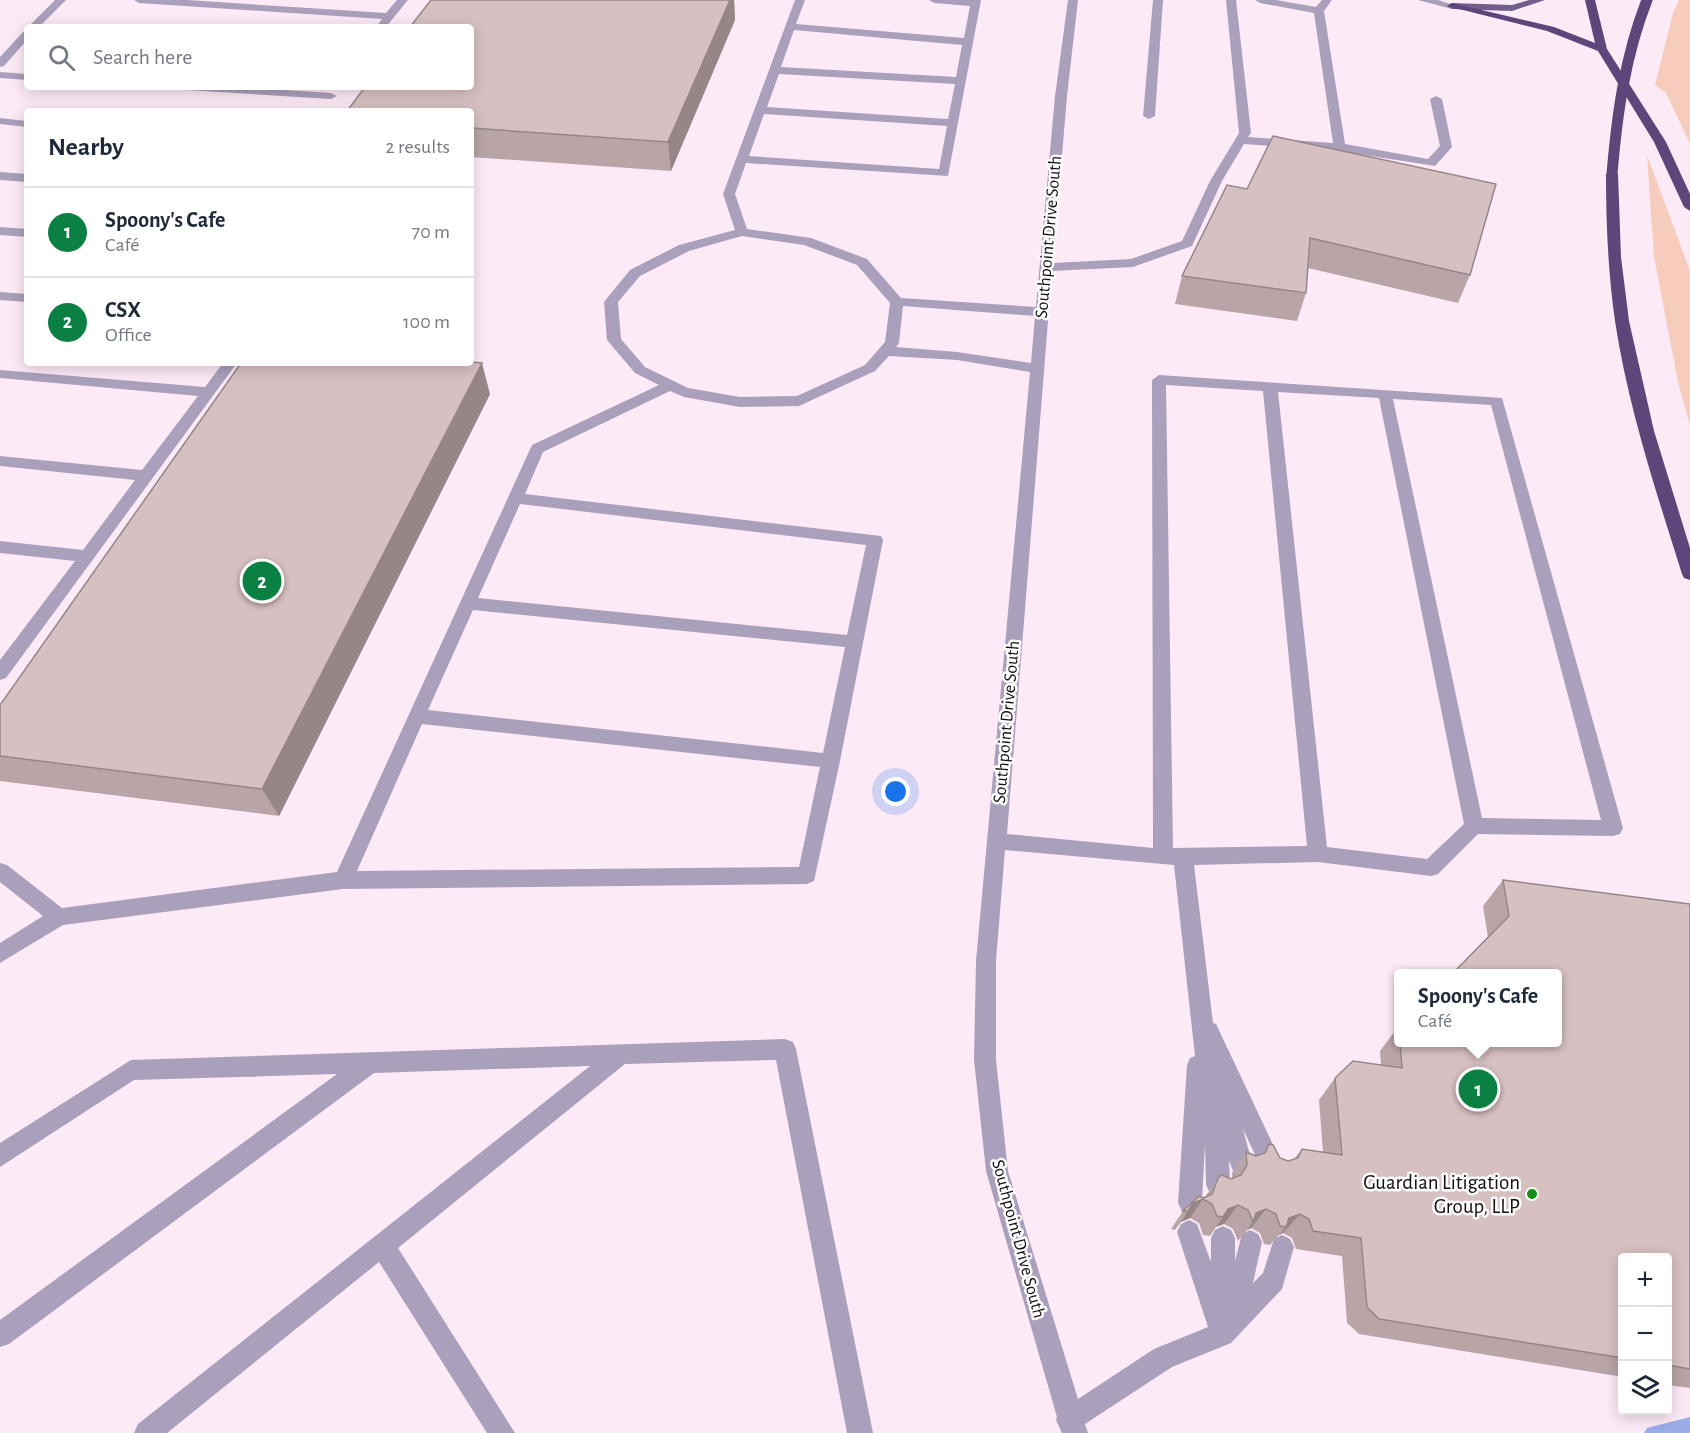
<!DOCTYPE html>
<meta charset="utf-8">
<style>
:root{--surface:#fff;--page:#f2f2f3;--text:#1f2937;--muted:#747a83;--line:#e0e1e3;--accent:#0b8043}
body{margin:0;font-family:"Alegreya Sans",sans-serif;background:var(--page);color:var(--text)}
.controls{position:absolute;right:18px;bottom:18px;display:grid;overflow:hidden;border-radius:6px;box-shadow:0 3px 15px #0003}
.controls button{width:54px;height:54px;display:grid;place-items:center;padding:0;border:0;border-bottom:2px solid var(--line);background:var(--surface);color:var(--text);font:30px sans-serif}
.you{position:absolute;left:896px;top:792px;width:21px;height:21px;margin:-15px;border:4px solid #fff;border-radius:50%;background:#1a73e8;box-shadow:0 0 0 9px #1a73e833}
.badge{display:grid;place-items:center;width:39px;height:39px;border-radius:50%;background:var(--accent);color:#fff;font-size:20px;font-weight:700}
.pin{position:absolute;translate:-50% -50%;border:3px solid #fff;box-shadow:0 2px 6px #0006}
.popup{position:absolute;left:1394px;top:969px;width:168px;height:78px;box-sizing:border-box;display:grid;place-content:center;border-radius:6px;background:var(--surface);filter:drop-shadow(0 2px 4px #0005);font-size:20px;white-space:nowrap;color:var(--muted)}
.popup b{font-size:22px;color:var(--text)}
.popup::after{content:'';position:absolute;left:50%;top:100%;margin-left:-12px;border:12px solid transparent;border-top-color:var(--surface)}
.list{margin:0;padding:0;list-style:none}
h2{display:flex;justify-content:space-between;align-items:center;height:78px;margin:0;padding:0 24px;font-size:26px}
h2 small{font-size:20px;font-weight:400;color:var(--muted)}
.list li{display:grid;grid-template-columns:39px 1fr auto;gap:18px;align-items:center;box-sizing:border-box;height:90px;padding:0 24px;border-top:2px solid var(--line)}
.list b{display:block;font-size:22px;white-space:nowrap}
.list p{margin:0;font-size:20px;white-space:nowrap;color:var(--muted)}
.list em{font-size:20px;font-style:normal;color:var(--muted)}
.icon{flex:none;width:33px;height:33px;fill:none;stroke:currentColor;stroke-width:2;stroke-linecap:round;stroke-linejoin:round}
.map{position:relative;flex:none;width:1690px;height:1433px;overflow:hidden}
.search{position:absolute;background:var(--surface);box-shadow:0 3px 15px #0003;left:24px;top:24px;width:450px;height:66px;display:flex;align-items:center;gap:15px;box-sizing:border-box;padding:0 21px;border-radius:6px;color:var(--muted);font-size:22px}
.panel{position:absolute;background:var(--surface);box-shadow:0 3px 15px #0003;left:24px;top:108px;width:450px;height:258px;border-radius:6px}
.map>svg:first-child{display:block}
.green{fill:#f6ccbc}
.water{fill:#9aade7}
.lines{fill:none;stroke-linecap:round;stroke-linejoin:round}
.minor{fill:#aba0bb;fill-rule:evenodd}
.major{fill:#715e8c;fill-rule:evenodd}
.highway{fill:#5d467a;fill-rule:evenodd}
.highway-bridge{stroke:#5d467a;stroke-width:11}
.wall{fill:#b9a5a7}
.shaded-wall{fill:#968688}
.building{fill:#d7c0c2;stroke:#968688;stroke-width:1.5}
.poi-dot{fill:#168e18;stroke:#fdfdfd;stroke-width:2}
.labels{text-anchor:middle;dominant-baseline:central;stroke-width:5;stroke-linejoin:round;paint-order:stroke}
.street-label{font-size:18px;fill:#140e12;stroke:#fdfdfd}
.near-poi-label{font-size:21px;fill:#140e12;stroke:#fdfdfd;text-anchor:end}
</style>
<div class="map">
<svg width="1690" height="1433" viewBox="0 0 1690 1433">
<rect width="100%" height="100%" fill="#fdeaf7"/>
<!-- green -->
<g class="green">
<polygon points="1679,0 1690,0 1690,144 1666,93 1655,85 1673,13"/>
<polygon points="1647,155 1690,271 1690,426 1678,382 1654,257"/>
</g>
<!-- water -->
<polygon class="water" points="1690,1417 1690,1433 1644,1433 1647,1428"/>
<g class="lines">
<!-- minor -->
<g class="minor">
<polygon points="55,0 66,0 39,27 28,27"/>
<polygon points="134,0 187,0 386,13 397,0 408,0 386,27 376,27 382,19 139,3"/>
<path d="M795 0H805L796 24 964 38 970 6 934 3 929 0H981L948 176 746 163 735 194 747 229 811 238 867 259 901 298 1036 307 1055 96 1068 0H1078L1067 96 1053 263 1131 259 1182 241 1210 181 1239 133 1226 0H1236L1251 133 1248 137 1333 143 1314 13 1260 3 1255 0H1276L1316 7 1322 0H1332L1324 11 1345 144 1428 159 1440 146 1430 99 1436 96 1442 99 1452 147 1435 166 1339 151 1244 144 1222 181 1192 246 1133 267 1052 271 1007 834 1153 848 1152 380 1159 375 1502 398 1623 828 1620 834 1613 836 1478 834 1438 874 1431 876 1318 862 1194 865 1213 1023 1216 1024 1284 1168 1281 1176 1273 1179 1265 1176 1243 1129 1252 1163 1249 1171 1241 1174 1233 1171 1229 1160 1230 1185 1226 1193 1218 1197 1210 1193 1206 1185 1205 1143 1202 1203 1198 1211 1190 1215 1182 1211 1178 1203 1187 1065 1190 1058 1195 1056 1174 865 1005 850 996 961V1060L1008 1171 1078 1399 1154 1349 1208 1327 1177 1232 1181 1224 1189 1220 1197 1224 1211 1262V1238L1215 1230 1223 1226 1231 1230 1235 1238V1261L1242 1234 1250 1230 1258 1234 1262 1242 1253 1283 1263 1273 1274 1239 1282 1235 1290 1239 1294 1247 1282 1289 1231 1343 1172 1367 1085 1424 1088 1433H1062L1056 1420 1057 1417 986 1171 974 1060 976 961 1030 372 957 360 889 356 875 371 799 406 740 407 684 397 670 391 543 452 525 494 881 536 883 540 840 761 814 881 807 884 343 889 63 925 0 963V943L43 916 0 882V863L7 865 62 908 337 872 532 445 659 385 635 373 607 340 604 302 630 270 679 245 735 230 723 194ZM794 30 962 45 956 77 781 67ZM779 74 955 84 948 119 767 107ZM764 114 947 126 939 169 749 156ZM742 236 804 245 857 265 890 303 885 342 865 365 797 396 740 397 688 388 645 367 621 339 618 302 640 276 689 251ZM903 306 1035 316 1031 363 957 352 896 347 899 343ZM1166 385 1263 391 1307 846 1173 848ZM1278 392 1379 398 1464 824 1427 859 1327 847ZM1393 399 1491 405 1601 820 1482 818ZM520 504 866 545 847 635 478 598ZM473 610 845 647 823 753 428 710ZM422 724 820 767 799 867 357 871Z"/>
<polygon points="1153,0 1163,0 1155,116 1149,119 1143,116"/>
<polygon points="1418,0 1438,0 1457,6 1452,9"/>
<polygon points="27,31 27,40 4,66 0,67 0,57 23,32"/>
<polygon points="0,72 27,74 27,80 0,78"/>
<polygon points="180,87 240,87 331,93 337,96 331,99 186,90"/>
<polygon points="0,118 27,121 27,127 0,124"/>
<polygon points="0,172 27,174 27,182 0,180"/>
<polygon points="0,227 27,229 27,237 0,235"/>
<polygon points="0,292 27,294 27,302 0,300"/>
<polygon points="223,363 237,363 6,678 0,680 0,660 75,561 0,553 0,541 83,550 135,480 0,466 0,456 142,470 198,396 0,378 0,370 205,387"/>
<polygon points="785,1039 793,1042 796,1049 873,1433 847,1433 776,1060 625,1064 398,1248 515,1433 487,1433 379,1262 167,1433 134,1433 138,1424 590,1066 374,1073 9,1344 0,1347 0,1320 337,1074 134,1080 0,1167 0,1143 131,1060"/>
</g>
<!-- major -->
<polygon class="major" points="1529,0 1545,0 1512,11 1452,9 1447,6 1452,3 1512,5"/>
<!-- highway -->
<g class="highway">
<polygon points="1585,0 1595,0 1607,49 1666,142 1690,194 1690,211 1684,207 1654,142 1598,51 1547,31 1447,6 1452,3 1554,27 1595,43"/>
<path d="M1612 170 1618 174 1621 257 1629 321 1654 431 1690 548V580L1684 578 1682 574C1656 491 1628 407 1615 321 1608 272 1606 223 1606 174Z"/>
</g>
<!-- highway-bridge -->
<path class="highway-bridge" d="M1612 174C1617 114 1625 56 1647 0"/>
</g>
<!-- wall -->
<g class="wall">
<polygon points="431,0 734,0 735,20 671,171 471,157 471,111"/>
<polygon points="1227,185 1470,275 1458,303 1308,268 1306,293 1297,321 1175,304 1182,276"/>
<polygon points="490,394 279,816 0,781 0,705"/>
<polygon points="1503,880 1690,904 1690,1388 1668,1385 1668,1257 1623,1257 1623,1377 1359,1334 1347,1323 1342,1256 1296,1249 1292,1238 1283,1233 1279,1235 1270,1245 1264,1244 1260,1233 1251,1228 1247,1230 1238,1241 1233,1229 1224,1224 1216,1227 1210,1236 1203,1235 1199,1223 1190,1218 1181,1222 1175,1230 1171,1229 1183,1211 1205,1197 1218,1178 1232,1179 1232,1173 1246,1152 1256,1156 1262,1154 1269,1144 1280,1158 1288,1161 1294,1159 1302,1149 1323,1152 1319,1100 1335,1078 1381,1065 1380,1051 1398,1027 1398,1042 1557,1042 1488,938 1483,906"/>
</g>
<!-- shaded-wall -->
<g class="shaded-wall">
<polygon points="730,0 734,0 735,20 671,171 668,142"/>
<polygon points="482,363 490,394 279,816 262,789"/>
<polygon points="1203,1199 1190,1218 1181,1222 1193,1203"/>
<polygon points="1238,1205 1224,1224 1216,1227 1228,1209"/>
<polygon points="1266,1209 1251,1228 1247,1230 1253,1222 1256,1213"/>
<polygon points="1300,1214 1283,1233 1279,1235 1286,1227 1289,1218"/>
</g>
<!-- building -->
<g class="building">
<polygon points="431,0 730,0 668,142 471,128 471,111 347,111 365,87 471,87 471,27 410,27"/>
<polygon points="1273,136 1496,184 1470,275 1310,238 1306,293 1182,276 1227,185 1247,189"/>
<polygon points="471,362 482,363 262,789 0,756 0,705 241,363"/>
<polygon points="1503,880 1690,904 1690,1369 1668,1365 1668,1257 1623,1257 1623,1358 1379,1319 1367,1307 1361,1238 1313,1231 1309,1219 1300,1214 1289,1218 1286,1227 1280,1226 1276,1214 1266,1209 1256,1213 1253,1222 1248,1210 1238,1205 1228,1209 1223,1217 1217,1216 1212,1204 1203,1199 1193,1203 1188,1211 1183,1211 1199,1196 1204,1198 1212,1194 1218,1178 1222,1175 1231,1179 1241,1175 1247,1165 1246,1152 1256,1156 1265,1153 1269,1144 1273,1145 1280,1158 1288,1161 1298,1158 1302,1149 1342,1155 1335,1078 1353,1061 1402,1068 1400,1042 1557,1042 1557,974 1452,974 1509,916"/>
</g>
<!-- markers -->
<circle class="poi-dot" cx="1532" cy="1194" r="6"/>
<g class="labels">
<!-- street labels -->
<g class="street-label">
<text transform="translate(1049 237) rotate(-85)">Southpoint Drive South</text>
<text transform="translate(1007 722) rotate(-85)">Southpoint Drive South</text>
<text transform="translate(1018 1239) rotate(75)">Southpoint Drive South</text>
</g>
<!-- near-poi labels -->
<g class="near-poi-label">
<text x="1520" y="1182">Guardian Litigation<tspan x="1520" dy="24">Group, LLP</tspan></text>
</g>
</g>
</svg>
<div class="controls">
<button>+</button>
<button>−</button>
<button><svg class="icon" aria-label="layers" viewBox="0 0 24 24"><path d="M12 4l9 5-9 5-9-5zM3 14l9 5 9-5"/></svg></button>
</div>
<div class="you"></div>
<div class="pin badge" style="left:1478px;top:1089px">1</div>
<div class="popup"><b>Spoony's Cafe</b>Café</div>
<div class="pin badge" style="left:262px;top:581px">2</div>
<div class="search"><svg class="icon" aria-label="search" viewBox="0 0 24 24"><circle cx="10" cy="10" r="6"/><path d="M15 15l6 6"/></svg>Search here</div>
<section class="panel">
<h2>Nearby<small>2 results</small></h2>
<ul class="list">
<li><span class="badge">1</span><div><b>Spoony's Cafe</b><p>Café</p></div><em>70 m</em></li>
<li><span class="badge">2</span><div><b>CSX</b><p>Office</p></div><em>100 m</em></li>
</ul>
</section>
</div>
